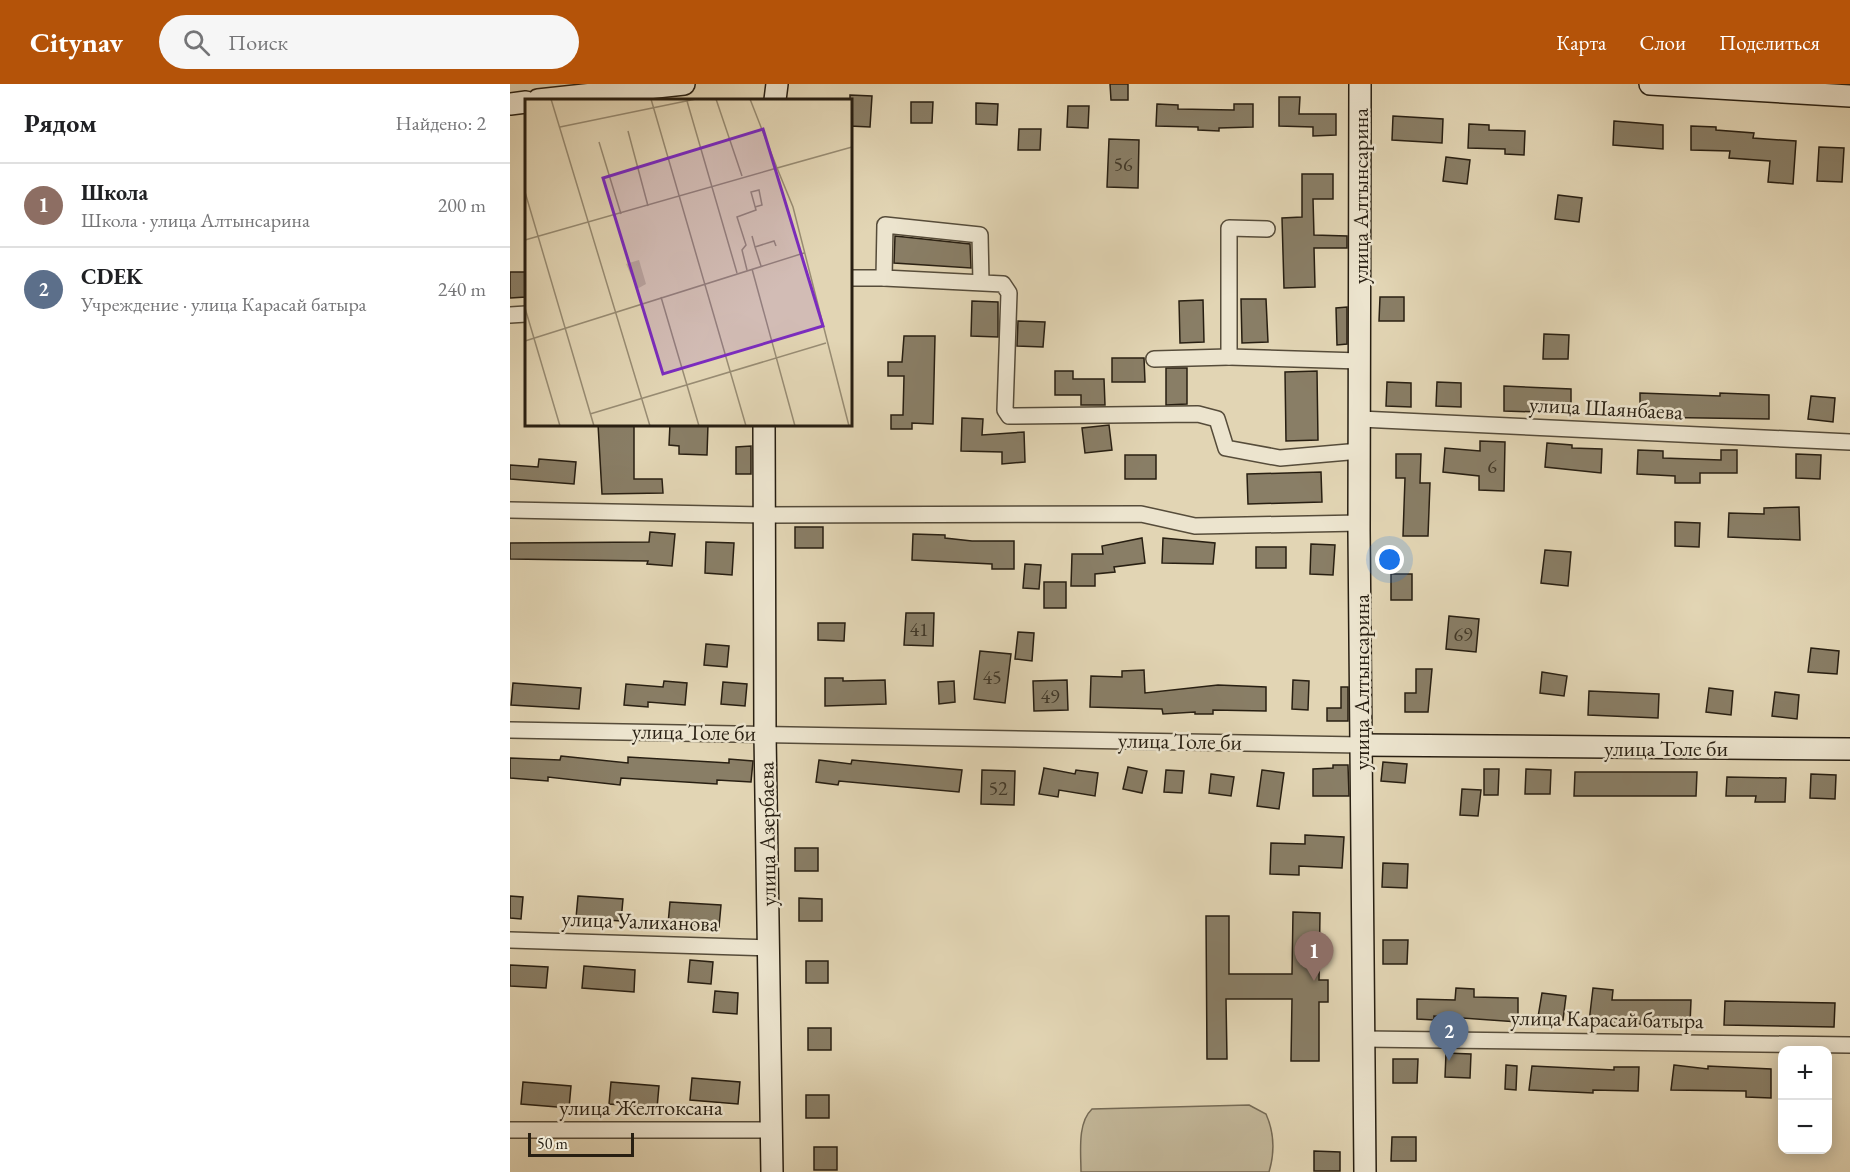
<!DOCTYPE html>
<html lang="ru">
<meta charset="utf-8">
<style>
:root{--surface:#fff;--page:#f6f6f6;--text:#202124;--muted:#757577;--line:#e0e0e0;--accent:#b45309}
body{margin:0;font-family:"EB Garamond",serif;background:var(--page);color:var(--text)}
.controls{position:absolute;right:18px;bottom:18px;display:grid;overflow:hidden;border-radius:12px;box-shadow:0 3px 15px #0003}
.controls button{width:54px;height:54px;display:grid;place-items:center;padding:0;border:0;border-bottom:2px solid var(--line);background:var(--surface);color:var(--text);font:30px sans-serif}
.scale{position:absolute;left:18px;bottom:15px;width:106px;box-sizing:border-box;padding-left:6px;border:3px solid #281f12;border-top:0;font-size:16px;line-height:21px;white-space:nowrap;color:#281f12;-webkit-text-stroke:4px #ece4ce;paint-order:stroke}
.you{position:absolute;left:880px;top:476px;width:21px;height:21px;margin:-15px;border:4px solid #fff;border-radius:50%;background:#1a73e8;box-shadow:0 0 0 9px #1a73e833}
.badge{display:grid;place-items:center;width:39px;height:39px;border-radius:50%;background:var(--accent);color:#fff;font-size:20px;font-weight:700}
.pin{position:absolute;translate:-50% -50px;filter:drop-shadow(0 2px 3px #0008)}
.pin::after{content:'';position:absolute;top:32px;width:21px;height:18px;background:inherit;clip-path:polygon(0 0,100% 0,50% 100%)}
.list{margin:0;padding:0;list-style:none}
h2{display:flex;justify-content:space-between;align-items:center;height:78px;margin:0;padding:0 24px;font-size:26px}
h2 small{font-size:20px;font-weight:400;color:var(--muted)}
.list li{display:grid;grid-template-columns:39px 1fr auto;gap:18px;align-items:center;box-sizing:border-box;height:84px;padding:0 24px;border-top:2px solid var(--line)}
.list b{display:block;font-size:22px;white-space:nowrap}
.list p{margin:0;font-size:20px;white-space:nowrap;color:var(--muted)}
.list em{font-size:20px;font-style:normal;color:var(--muted)}
.icon{flex:none;width:33px;height:33px;fill:none;stroke:currentColor;stroke-width:2;stroke-linecap:round;stroke-linejoin:round}
.map{position:relative;flex:none;width:1340px;height:1088px;overflow:hidden}
header{display:flex;align-items:center;gap:36px;box-sizing:border-box;height:84px;padding:0 30px;background:var(--accent);color:#fff}
header strong{font-size:28px}
nav{display:flex;gap:33px;margin-inline-start:auto;font-size:21px}
.search{width:420px;height:54px;background:var(--page);display:flex;align-items:center;gap:15px;box-sizing:border-box;padding:0 21px;border-radius:33px;color:var(--muted);font-size:22px}
main{display:flex}
aside{flex:1;background:var(--surface)}
.map>svg:first-child{display:block}
.green{fill:#c2b698;stroke:#756a55;stroke-width:1.5}
.building{fill:#897e66;stroke:#281f12;stroke-width:1.5}
.lines{fill:none;stroke-linecap:round;stroke-linejoin:round}
.street-casing{stroke:#564c3a;stroke-width:18}
.secondary-casing{stroke:#281f12;stroke-width:24}
.street{stroke:#ece4ce;stroke-width:15}
.secondary{stroke:#ece4ce;stroke-width:21}
.labels{text-anchor:middle;dominant-baseline:central;stroke-width:5;stroke-linejoin:round;paint-order:stroke}
.number-label{font-size:20px;fill:#403727}
.street-label{font-size:22px;fill:#281f12;stroke:#ece4ce}
.inset-road{fill:none;stroke:#988c73;stroke-width:1.5}
.view{fill:#7b2cbf;fill-opacity:0.15;stroke:#7b2cbf;stroke-width:3}
.inset-edge{fill:none;stroke:#281f12;stroke-width:3}
</style>
<header>
<strong>Citynav</strong>
<div class="search"><svg class="icon" aria-label="search" viewBox="0 0 24 24"><circle cx="10" cy="10" r="6"/><path d="M15 15l6 6"/></svg>Поиск</div>
<nav><a>Карта</a><a>Слои</a><a>Поделиться</a></nav>
</header>
<main>
<aside>
<h2>Рядом<small>Найдено: 2</small></h2>
<ul class="list">
<li><span class="badge" style="background:#8d6e63">1</span><div><b>Школа</b><p>Школа · улица Алтынсарина</p></div><em>200 m</em></li>
<li><span class="badge" style="background:#5c6f8a">2</span><div><b>CDEK</b><p>Учреждение · улица Карасай батыра</p></div><em>240 m</em></li>
</ul>
</aside>
<div class="map">
<svg width="1340" height="1088" viewBox="0 0 1340 1088">
<rect width="100%" height="100%" fill="#e2d5b4"/>
<filter id="stains"><feTurbulence type="fractalNoise" baseFrequency=".00333" numOctaves="4"/><feColorMatrix values="0 0 0 0 .2 0 0 0 0 .09 0 0 0 0 .02 0 0 0 .5 -.17"/></filter>
<radialGradient id="worn" r=".72"><stop offset=".6" stop-color="#630" stop-opacity="0"/><stop offset="1" stop-color="#630" stop-opacity=".3"/></radialGradient>
<!-- green -->
<path class="green" d="M739 1021 756 1030C764 1048 765 1068 759 1088H571C571 1069 567 1039 582 1025Z"/>
<!-- building -->
<g class="building">
<polygon points="600,0 618,0 618,16 601,16"/>
<polygon points="340,11 362,12 360,43 340,42"/>
<polygon points="769,13 790,13 789,30 826,30 826,51 803,52 803,43 769,42"/>
<polygon points="401,18 423,18 422,39 401,39"/>
<polygon points="466,19 488,20 487,41 466,40"/>
<polygon points="647,20 668,21 668,25 724,26 724,20 743,20 743,43 709,44 709,47 688,46 688,43 646,42"/>
<polygon points="558,22 579,22 578,44 557,43"/>
<polygon points="883,32 933,35 932,59 882,56"/>
<polygon points="1104,37 1153,41 1153,65 1103,61"/>
<polygon points="959,40 979,41 979,46 1015,47 1014,71 995,70 995,65 958,64"/>
<polygon points="1181,42 1206,43 1206,46 1244,49 1243,54 1286,57 1283,100 1258,98 1260,77 1219,74 1220,67 1181,66"/>
<polygon points="509,45 531,45 530,66 508,66"/>
<polygon points="599,55 629,56 628,104 597,103"/>
<polygon points="1309,63 1334,64 1332,98 1307,97"/>
<polygon points="936,73 960,76 957,100 933,97"/>
<polygon points="792,90 823,90 823,115 803,115 804,151 837,152 837,164 804,164 805,203 774,204 772,134 792,133"/>
<polygon points="1048,111 1072,114 1069,138 1045,135"/>
<polygon points="385,152 460,160 461,184 384,179"/>
<polygon points="0,188 16,188 16,213 0,214"/>
<polygon points="870,213 894,213 894,237 869,237"/>
<polygon points="731,215 756,215 758,258 732,259"/>
<polygon points="693,216 694,258 670,259 669,217"/>
<polygon points="462,217 488,218 488,253 461,252"/>
<polygon points="837,223 837,260 827,261 826,224"/>
<polygon points="508,237 535,238 533,263 507,262"/>
<polygon points="1034,250 1059,251 1058,275 1033,275"/>
<polygon points="394,252 425,252 423,340 402,339 402,345 381,345 381,331 393,331 394,292 378,292 378,278 392,278"/>
<polygon points="602,274 634,274 635,298 602,298"/>
<polygon points="656,284 677,284 677,320 656,321"/>
<polygon points="545,287 563,287 563,295 594,295 595,321 571,321 571,311 545,311"/>
<polygon points="807,287 808,356 776,357 775,288"/>
<polygon points="877,298 901,299 901,323 876,322"/>
<polygon points="927,298 951,299 951,323 926,322"/>
<polygon points="994,302 1061,305 1061,329 994,327"/>
<polygon points="1130,309 1210,312 1210,309 1259,311 1259,335 1130,333"/>
<polygon points="1301,312 1325,314 1323,338 1298,335"/>
<polygon points="452,334 473,335 472,351 514,348 515,378 492,380 492,368 451,367"/>
<polygon points="88,340 124,340 124,395 152,395 153,409 92,410"/>
<polygon points="160,340 198,340 197,371 169,370 169,362 159,361"/>
<polygon points="599,341 602,366 575,369 572,344"/>
<polygon points="970,357 995,358 994,407 969,406 969,392 933,388 935,364 970,367"/>
<polygon points="1037,359 1062,361 1062,364 1092,365 1091,389 1035,383"/>
<polygon points="241,362 241,390 226,390 226,363"/>
<polygon points="1128,366 1153,367 1153,374 1211,376 1211,366 1227,366 1227,389 1190,389 1190,399 1165,399 1165,392 1127,390"/>
<polygon points="886,370 911,370 910,399 920,399 918,452 893,452 895,394 886,394"/>
<polygon points="1286,370 1311,371 1310,395 1286,394"/>
<rect x="615" y="371" width="31" height="24"/>
<polygon points="29,375 66,378 64,400 0,395 0,381 28,383"/>
<polygon points="811,388 812,418 738,420 737,390"/>
<polygon points="1289,423 1290,456 1218,453 1219,429 1254,430 1254,424"/>
<polygon points="1165,438 1190,439 1189,463 1165,462"/>
<rect x="285" y="443" width="28" height="21"/>
<polygon points="140,448 165,450 162,482 137,480 138,477 0,475 0,459 139,458"/>
<polygon points="403,450 435,451 435,454 462,457 504,457 504,485 482,485 482,480 402,476"/>
<polygon points="632,454 635,479 604,483 605,488 585,490 585,502 561,502 562,470 593,470 592,462"/>
<polygon points="653,454 705,459 703,480 652,479"/>
<polygon points="196,458 224,459 222,491 195,489"/>
<polygon points="801,460 825,461 823,491 800,490"/>
<rect x="746" y="463" width="30" height="21"/>
<polygon points="1035,466 1061,468 1058,502 1031,499"/>
<polygon points="515,480 531,481 529,505 513,504"/>
<rect x="881" y="490" width="21" height="26"/>
<rect x="534" y="498" width="22" height="26"/>
<polygon points="396,529 424,529 423,562 394,561"/>
<polygon points="939,532 969,535 966,568 936,565"/>
<polygon points="308,539 335,539 334,557 308,556"/>
<polygon points="508,548 524,549 522,577 505,575"/>
<polygon points="196,560 219,562 217,583 194,581"/>
<polygon points="1301,564 1329,567 1327,590 1298,588"/>
<polygon points="470,567 501,570 495,619 464,615"/>
<polygon points="906,585 922,585 918,628 895,628 895,609 906,609"/>
<polygon points="634,586 635,609 708,601 756,603 756,627 703,626 703,630 685,630 685,628 653,630 652,625 580,623 581,592 612,593 612,587"/>
<polygon points="1032,588 1057,592 1054,612 1030,609"/>
<polygon points="315,594 333,594 333,597 375,596 376,620 315,622"/>
<polygon points="557,596 558,626 524,627 523,597"/>
<polygon points="783,596 799,597 798,626 782,625"/>
<polygon points="154,597 177,599 175,621 138,618 138,623 114,621 116,600 153,603"/>
<polygon points="444,597 445,618 429,620 428,598"/>
<polygon points="213,598 237,600 235,622 211,620"/>
<polygon points="3,599 71,604 69,625 1,621"/>
<polygon points="831,603 838,603 838,637 817,637 817,624 831,624"/>
<polygon points="1199,604 1223,607 1221,631 1196,628"/>
<polygon points="1079,607 1149,610 1148,634 1078,631"/>
<polygon points="1265,608 1289,611 1287,635 1262,632"/>
<polygon points="51,672 118,679 118,673 219,679 219,675 243,677 241,698 207,696 207,700 111,694 110,701 38,693 38,697 0,694 0,674 50,676"/>
<polygon points="309,676 341,680 342,676 452,686 449,708 329,697 328,701 306,698"/>
<polygon points="873,678 897,680 895,699 871,697"/>
<polygon points="823,681 838,681 839,712 803,712 803,685 823,684"/>
<polygon points="618,683 637,687 632,709 613,705"/>
<polygon points="534,684 565,690 566,686 588,689 585,712 549,706 548,713 529,710"/>
<polygon points="974,685 989,685 988,711 974,711"/>
<polygon points="1016,685 1041,686 1040,710 1015,710"/>
<polygon points="472,686 505,687 504,721 471,720"/>
<polygon points="656,686 674,687 672,709 654,708"/>
<polygon points="752,686 774,689 769,725 747,722"/>
<polygon points="1065,688 1187,688 1186,712 1064,712"/>
<polygon points="701,690 724,693 721,712 699,709"/>
<polygon points="1301,690 1326,691 1325,715 1300,714"/>
<polygon points="1217,693 1276,694 1275,718 1245,718 1246,712 1216,712"/>
<polygon points="952,705 971,706 968,732 950,731"/>
<polygon points="795,751 834,753 832,784 789,782 789,791 760,790 761,759 795,760"/>
<rect x="285" y="764" width="23" height="23"/>
<polygon points="873,779 898,780 897,804 872,803"/>
<polygon points="0,812 13,813 11,835 0,834"/>
<polygon points="68,812 113,815 111,837 66,834"/>
<polygon points="289,814 312,815 312,837 289,837"/>
<polygon points="160,818 211,821 209,843 158,840"/>
<polygon points="783,828 810,829 809,896 818,896 818,918 809,918 809,977 781,977 782,915 716,915 717,975 697,975 696,832 719,832 719,890 782,890"/>
<polygon points="873,856 898,856 897,880 873,880"/>
<polygon points="180,876 203,878 201,900 178,898"/>
<rect x="296" y="877" width="22" height="22"/>
<polygon points="0,881 38,883 36,904 0,902"/>
<polygon points="74,882 125,886 124,908 72,904"/>
<polygon points="946,904 964,905 964,913 1008,914 1008,938 924,932 924,936 907,935 907,915 945,916"/>
<polygon points="1083,904 1103,906 1102,916 1181,916 1180,940 1106,940 1079,938"/>
<polygon points="205,907 228,909 227,930 203,928"/>
<polygon points="1032,909 1056,912 1053,936 1028,933"/>
<polygon points="1215,917 1325,919 1324,943 1214,941"/>
<rect x="298" y="944" width="23" height="22"/>
<polygon points="936,969 961,970 960,994 935,993"/>
<polygon points="883,975 908,975 907,999 883,999"/>
<polygon points="996,981 1007,982 1006,1006 995,1005"/>
<polygon points="1164,981 1198,985 1198,982 1261,985 1261,1014 1236,1013 1236,1007 1161,1006"/>
<polygon points="1022,982 1104,986 1104,983 1129,983 1128,1007 1083,1006 1083,1009 1019,1006"/>
<polygon points="182,994 230,998 228,1020 180,1016"/>
<polygon points="13,998 61,1002 59,1024 11,1020"/>
<polygon points="101,998 149,1002 147,1024 99,1020"/>
<rect x="296" y="1011" width="23" height="23"/>
<polygon points="882,1053 906,1053 906,1077 881,1077"/>
<rect x="304" y="1063" width="23" height="23"/>
<polygon points="804,1067 830,1068 830,1087 804,1087"/>
</g>
<g class="lines">
<!-- street casing -->
<g class="street-casing">
<g id="street">
<polyline points="340,194 374,194"/>
<polyline points="471,198 470,151 375,141 374,194 493,200 499,209 495,326 499,332 688,330 707,335 716,364 770,374 850,367"/>
<polyline points="0,231 16,230"/>
<polyline points="719,273 850,277"/>
<polyline points="644,275 719,273 719,144 757,145"/>
<polyline points="850,335 1340,358"/>
<polyline points="0,426 255,431 631,430 685,442 850,439"/>
<polyline points="0,646 851,661"/>
<polyline points="0,856 259,864"/>
<polyline points="854,955 1340,961"/>
<polyline points="0,1046 262,1046"/>
</g>
</g>
<!-- secondary casing -->
<g class="secondary-casing">
<g id="secondary">
<polyline points="850,0 849,447 855,1088"/>
<polyline points="1140,0 1340,12"/>
<polyline points="28,16 174,0"/>
<polyline points="265,16 267,0"/>
<polyline points="0,20 16,18"/>
<polyline points="254,340 255,650 262,1088"/>
<polyline points="851,661 1340,665"/>
</g>
</g>
<!-- street -->
<use href="#street" class="street"/>
<!-- secondary -->
<use href="#secondary" class="secondary"/>
</g>
<g class="labels">
<!-- number labels -->
<g class="number-label">
<text x="613" y="80">56</text>
<text x="982" y="382">6</text>
<text x="409" y="545">41</text>
<text x="953" y="550">69</text>
<text x="482" y="593">45</text>
<text x="540" y="612">49</text>
<text x="488" y="704">52</text>
</g>
<!-- street labels -->
<g class="street-label">
<text transform="translate(850 112) rotate(-90)">улица Алтынсарина</text>
<text transform="translate(1096 324) rotate(3)">улица Шаянбаева</text>
<text transform="translate(851 598) rotate(-90)">улица Алтынсарина</text>
<text transform="translate(184 648) rotate(1)">улица Толе би</text>
<text transform="translate(670 657) rotate(1)">улица Толе би</text>
<text x="1156" y="664">улица Толе би</text>
<text transform="translate(257 750) rotate(-91)">улица Азербаева</text>
<text transform="translate(130 837) rotate(2)">улица Уалиханова</text>
<text transform="translate(1097 935) rotate(1)">улица Карасай батыра</text>
<text x="131" y="1023">улица Желтоксана</text>
</g>
</g>
<!-- overview -->
<g transform="translate(15 15)">
<rect width="327" height="327" fill="#e2d5b4"/>
<path d="M114 161 121 185 112 190 101 165Z" fill="#c2b698"/>
<path class="inset-road" d="M26 0 125 327M126 0 221 327M191 0 217 77M225 0 252 69 327 48M162 2 212 174M35 28 171 0M103 32 123 107M74 43 96 115M0 93 69 327M227 137 230 148 249 142 251 147M0 141 252 69 268 108 324 327M230 148 236 167M227 170 270 327M222 171 217 151 221 146 212 118 231 111 226 93 234 91 237 106 230 108M136 198 174 327M0 209 35 327M0 242 279 154M65 315 301 244"/>
<path class="view" d="M238 30 298 227 138 275 78 79Z"/>
<rect width="327" height="327" class="inset-edge"/>
</g>
<rect width="100%" height="100%" filter="url(#stains)"/>
<rect width="100%" height="100%" fill="url(#worn)"/>
</svg>
<div class="controls">
<button>+</button>
<button>−</button>
</div>
<div class="scale">50 m</div>
<div class="you"></div>
<div class="pin badge" style="left:804px;top:897px;background:#8d6e63">1</div>
<div class="pin badge" style="left:939px;top:977px;background:#5c6f8a">2</div>
</div>
</main>
